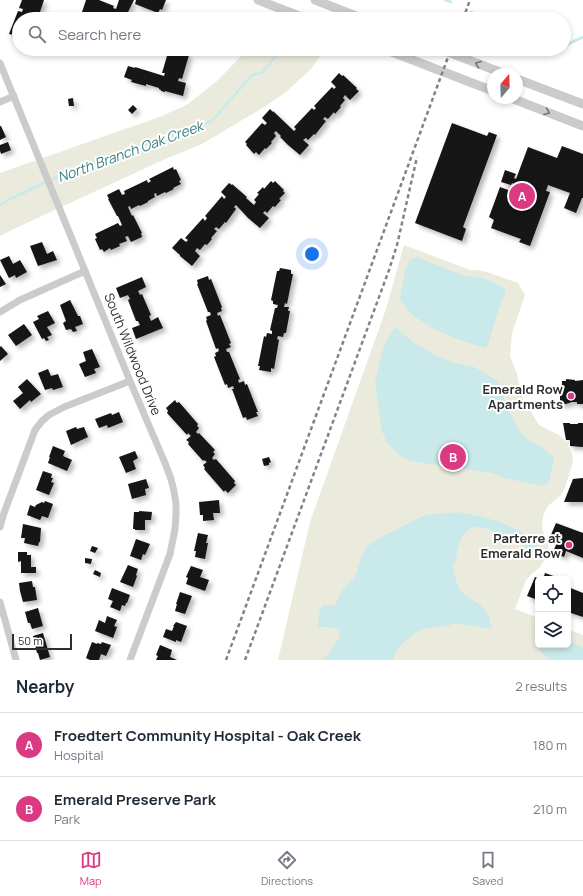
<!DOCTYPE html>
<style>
:root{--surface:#fff;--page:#f2f2f3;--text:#1f2937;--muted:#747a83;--line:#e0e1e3;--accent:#dc3983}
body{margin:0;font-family:Manrope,sans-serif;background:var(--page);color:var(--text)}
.controls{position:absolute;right:12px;bottom:12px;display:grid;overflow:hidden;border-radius:6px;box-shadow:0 2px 6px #0003}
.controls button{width:36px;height:36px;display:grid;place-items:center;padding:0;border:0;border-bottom:1px solid var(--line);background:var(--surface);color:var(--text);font:20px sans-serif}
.compass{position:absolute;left:487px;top:68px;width:36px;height:36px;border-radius:50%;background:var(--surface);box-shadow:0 2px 6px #0003;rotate:19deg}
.scale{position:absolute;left:12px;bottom:10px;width:60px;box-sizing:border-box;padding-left:4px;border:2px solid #2e2e2e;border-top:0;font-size:11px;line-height:14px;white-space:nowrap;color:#2e2e2e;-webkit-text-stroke:3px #fff;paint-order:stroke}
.you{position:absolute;left:312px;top:254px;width:14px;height:14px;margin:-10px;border:3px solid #fff;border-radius:50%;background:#1a73e8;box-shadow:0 0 0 6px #1a73e833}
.badge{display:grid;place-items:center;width:26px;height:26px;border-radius:50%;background:var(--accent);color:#fff;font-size:13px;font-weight:700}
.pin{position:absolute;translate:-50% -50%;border:2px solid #fff;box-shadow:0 1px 4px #0006}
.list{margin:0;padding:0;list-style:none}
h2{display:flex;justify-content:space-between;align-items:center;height:52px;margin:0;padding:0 16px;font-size:17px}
h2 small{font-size:13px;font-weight:400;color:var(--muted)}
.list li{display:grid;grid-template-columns:26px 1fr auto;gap:12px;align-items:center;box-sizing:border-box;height:64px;padding:0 16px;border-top:1px solid var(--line)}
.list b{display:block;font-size:15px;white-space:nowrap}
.list p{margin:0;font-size:13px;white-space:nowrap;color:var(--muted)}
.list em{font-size:13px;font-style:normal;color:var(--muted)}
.icon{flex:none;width:22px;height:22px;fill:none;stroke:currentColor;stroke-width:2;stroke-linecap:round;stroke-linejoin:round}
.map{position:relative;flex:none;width:583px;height:660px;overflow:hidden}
.search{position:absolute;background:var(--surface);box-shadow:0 2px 6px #0003;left:12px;right:12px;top:12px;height:44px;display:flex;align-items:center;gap:10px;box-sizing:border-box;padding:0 14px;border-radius:22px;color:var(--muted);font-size:15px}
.sheet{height:180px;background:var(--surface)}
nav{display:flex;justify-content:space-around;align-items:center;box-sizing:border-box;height:56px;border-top:1px solid var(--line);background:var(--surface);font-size:11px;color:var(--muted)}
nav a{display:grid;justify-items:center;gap:2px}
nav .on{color:var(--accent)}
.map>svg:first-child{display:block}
.green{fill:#eaebdc}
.water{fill:#c9e9ea}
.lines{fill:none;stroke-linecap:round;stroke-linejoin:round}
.stream{stroke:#c9e9ea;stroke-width:2.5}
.building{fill:#151515;filter:url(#shadow)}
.minor{stroke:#cbcbcb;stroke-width:7}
.tertiary{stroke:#cbcbcb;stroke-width:9}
.rail{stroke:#838383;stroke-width:2.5;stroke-dasharray:4 3;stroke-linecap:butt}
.oneway{stroke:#757575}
.poi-dot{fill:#dc3983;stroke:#fff;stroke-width:1.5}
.labels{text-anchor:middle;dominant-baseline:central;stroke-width:4;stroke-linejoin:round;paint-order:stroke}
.street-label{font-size:13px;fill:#2e2e2e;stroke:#fff}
.poi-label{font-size:13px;font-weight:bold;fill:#2e2e2e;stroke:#fff;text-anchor:end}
.water-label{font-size:14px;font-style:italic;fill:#3b8080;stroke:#fff}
</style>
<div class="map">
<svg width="583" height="660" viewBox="0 0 583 660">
<defs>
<filter id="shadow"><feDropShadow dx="3.5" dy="3.5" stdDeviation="2" flood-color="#0004"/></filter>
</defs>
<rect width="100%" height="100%" fill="#fff"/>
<!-- green -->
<g class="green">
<polygon points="248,49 325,49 311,69 286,92 264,107 202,144 163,160 18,227 0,236 0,173 162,116 188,104 218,80"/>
<polygon points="404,245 470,270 478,270 487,272 518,283 525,295 512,333 510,356 517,374 522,397 539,425 559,435 567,443 572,453 573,462 565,488 561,495 548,506 543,516 542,526 543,532 548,544 549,550 547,556 540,567 532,574 526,580 515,609 538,618 538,645 568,645 568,629 583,635 583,660 278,660 310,522 386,309"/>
</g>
<!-- water -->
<g class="water">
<path d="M416 257C431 262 445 269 460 274 467 277 474 277 481 278 490 280 499 284 506 290L496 317 488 345 485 348 481 347 457 339 446 334 435 330 411 314 400 300C401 292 405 266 410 260 412 258 413 258 416 257Z"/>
<polygon points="395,327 414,343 425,349 434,355 452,362 474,367 498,381 507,408 520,431 528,440 538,445 549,453 553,456 554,460 549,481 547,484 543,486 504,478 492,473 410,461 398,454 387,443 382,431 375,382 384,345"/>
<path d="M445 513C451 513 458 512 464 513 487 517 518 526 536 542L537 546 536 549 534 551C526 550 522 544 516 541 512 539 508 538 504 536 496 532 488 528 478 527 462 527 458 546 456 559 455 561 453 565 453 567 453 572 457 584 459 588 466 600 480 601 486 611 490 616 490 623 492 629L462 624H452L448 626 427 628 416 632 401 645 396 652 393 660H322L328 654 340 637 339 629 326 627H317L320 609 323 605C327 605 331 606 335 605L342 590 355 577 362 555 367 547 379 538 425 515Z"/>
<path d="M538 637V645H568V641L583 647V660H549C543 652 532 648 538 637Z"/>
</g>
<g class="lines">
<!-- stream -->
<g class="stream">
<polyline points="445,0 451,2"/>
<polyline points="471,12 486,19"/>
<polyline points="564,46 583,37"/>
<polyline points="0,205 12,198 72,170 212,121 252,75 262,73 281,49"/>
</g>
</g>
<!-- building -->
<g class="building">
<polygon points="22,0 44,0 39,15 35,14 34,16 37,18 37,19 19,19 19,40 12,37 13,35 9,34 18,11 22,12 23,9 19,8"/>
<polygon points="86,0 99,0 114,6 113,8 116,9 119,0 134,0 128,12 129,13 127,19 91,19 84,16 85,13 82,12"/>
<polygon points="136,0 166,0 162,10 160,9 158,13 135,4"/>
<polygon points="169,49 174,50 174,49 177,49 186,52 185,54 189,55 182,79 179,78 178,81 186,83 183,96 165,91 165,92 161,91 161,90 159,89 159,88 146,84 146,86 131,82 132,80 124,77 128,66 135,68 135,67 164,76 165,73 162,73"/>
<polygon points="339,73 342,76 343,75 357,88 356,89 359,91 350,100 345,95 343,98 345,100 340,106 341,107 335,114 334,112 328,119 325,117 323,119 326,121 315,135 314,134 308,140 306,138 303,140 309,145 300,155 288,145 280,137 281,136 276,131 274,133 276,136 271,142 272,143 266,149 265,148 259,155 256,152 254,154 246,145 247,144 245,142 262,123 265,125 267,123 262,118 270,109 273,112 273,111 294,131 296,129 294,127 312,108 314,110 316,108 314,106 332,87 334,89 336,87 331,82"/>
<polygon points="73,98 74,106 69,106 68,99"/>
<polygon points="133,105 137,109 132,114 128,110"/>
<polygon points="452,123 487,136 489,132 497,135 463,227 466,229 462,241 415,223"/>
<polygon points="0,126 1,126 6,137 0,140"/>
<polygon points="8,142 11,150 1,154 0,151 0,145"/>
<polygon points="562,146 583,154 583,198 582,198 576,213 564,208 570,193 548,185 546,191 550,192 530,246 519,242 521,239 491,228 494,220 489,217 500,187 511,191 514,184 512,183 511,185 501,182 505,170 516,174 514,178 516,179 528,147 557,158"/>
<polygon points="173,167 174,170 176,169 181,180 179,181 181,184 173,188 174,189 166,193 165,192 157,196 156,193 154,194 155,197 148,201 148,202 140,206 139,205 131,209 130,206 128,207 132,216 133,215 142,233 141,233 142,237 131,242 128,236 125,237 127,241 119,244 120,246 111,250 110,248 104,252 102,249 100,250 95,239 97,238 95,234 118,223 120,226 122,225 118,216 117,216 108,199 109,199 107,195 119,189 122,195 125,194 124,191 147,180 148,183 151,181 149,179"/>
<polygon points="271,181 273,183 275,181 284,190 283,191 285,193 279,199 281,200 275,207 273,206 267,213 265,211 263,213 269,218 260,228 248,218 236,205 234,207 236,209 226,223 225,222 219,229 216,227 214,229 217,231 211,238 212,239 207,245 205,244 200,250 197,248 195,251 200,256 192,266 180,256 180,255 172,248 181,238 186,242 188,240 185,238 203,218 205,221 207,218 205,216 222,196 224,199 226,197 221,192 229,183 232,185 232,184 247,197 246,198 254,205 256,202 254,200 259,194 257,193 263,187 264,189"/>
<polygon points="42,242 47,254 53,251 57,260 38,266 30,246"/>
<polygon points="9,256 13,264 20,260 27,272 16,278 15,275 9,278 0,260"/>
<polygon points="280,268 291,270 291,274 293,274 287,304 285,303 284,307 289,307 288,311 290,311 286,333 284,333 283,337 278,336 277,339 279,340 274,369 271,368 271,372 259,370 260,366 258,366 264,336 266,337 267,333 272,334 272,331 270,330 275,308 277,308 278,305 273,304 273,301 271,300 277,271 279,271"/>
<polygon points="0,275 6,284 0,287"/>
<polygon points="208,276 209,280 211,279 222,307 221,308 222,311 217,313 218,316 220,315 231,343 229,344 231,347 226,349 227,352 229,352 240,379 238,380 239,383 244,381 245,385 247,384 258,412 256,412 258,416 247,420 246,417 243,418 232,389 234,389 233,386 228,388 227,384 225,385 214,357 216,356 215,353 219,351 218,348 216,349 206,321 207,320 206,317 211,315 210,312 208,312 197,284 198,284 197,280"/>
<polygon points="142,277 146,287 138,291 140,295 142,294 151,315 149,316 151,321 158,317 163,328 136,339 132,328 140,325 138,321 136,321 128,300 130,299 128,295 120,298 116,288"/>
<polygon points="70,300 78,316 80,316 83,324 75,327 77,331 73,332 71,329 66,330 63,323 66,321 60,305"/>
<polygon points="48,311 55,323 47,327 52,335 47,337 49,340 46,341 44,338 42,339 33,322 39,319 37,316"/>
<polygon points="24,324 32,335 16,346 8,335"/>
<polygon points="1,346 8,354 0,361 0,347"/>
<polygon points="92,349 100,367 94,369 96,373 85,377 79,364 86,361 83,352"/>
<polygon points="48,369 51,376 58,374 63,387 53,390 52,388 45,390 38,373"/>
<polygon points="27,379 41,394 31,402 30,400 20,409 13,401 23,393 18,387"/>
<polygon points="566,379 575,380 575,381 583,380 583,404 577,404 577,402 572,402 566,404 559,404 559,400 560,401 560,391 562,391 562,381 566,381"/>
<polygon points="175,400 177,403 179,402 198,424 197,426 199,428 196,432 198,434 199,433 215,450 213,452 215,454 212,458 214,460 216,459 235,481 234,483 236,485 228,493 225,490 224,492 204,469 205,468 203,465 207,462 204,460 203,461 188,444 189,442 186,440 191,436 188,433 187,435 167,413 168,411 166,408"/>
<polygon points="119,412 123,422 108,428 107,425 99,428 95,419 111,413 112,415"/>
<polygon points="563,423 570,423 570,424 578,424 578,423 583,423 583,447 570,446 570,440 566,440"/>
<polygon points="76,427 77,429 84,427 88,437 71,445 66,431"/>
<polygon points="53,446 65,451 63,456 72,460 67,471 48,463 50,457 49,457"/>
<polygon points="135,451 138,458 133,461 136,469 126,473 119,457"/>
<polygon points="269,457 271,462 269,463 269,465 264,466 262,459"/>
<polygon points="43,471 52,474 51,478 53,478 51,482 54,483 49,495 36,490"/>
<polygon points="583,478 583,502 564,502 573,479"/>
<polygon points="146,479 149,488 145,489 146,495 132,499 128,484"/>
<polygon points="219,500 220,513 213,513 214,520 203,521 203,515 200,515 199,502"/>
<polygon points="45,501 53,504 48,518 42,516 40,520 27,515 30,505 35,507 36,505 42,502 44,503"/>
<polygon points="139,511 152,512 151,520 145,520 145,530 135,530 135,529 133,529 134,512 139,512"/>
<polygon points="556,523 583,533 583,558 566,551 564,557 553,552 558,540 550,537"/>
<polygon points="23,524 41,528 40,542 39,542 38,546 24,543 25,538 21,538"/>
<polygon points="198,533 208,535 206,543 208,543 205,559 195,557 196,551 194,551"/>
<polygon points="136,539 150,544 145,555 143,554 141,560 130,556"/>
<polygon points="92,546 98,548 95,553 90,551"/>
<polygon points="18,552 27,552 27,555 31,555 31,567 36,567 36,573 21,573 21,561 18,562"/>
<polygon points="85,558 92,559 91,564 85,563"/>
<polygon points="128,565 138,569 136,575 137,576 133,587 120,582"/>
<polygon points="191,566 203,570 200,577 209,580 205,591 186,584 188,578 186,577"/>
<polygon points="95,570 101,573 100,577 93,574"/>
<polygon points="545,573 556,577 555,579 543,579"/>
<polygon points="535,577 538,578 538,600 527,596"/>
<polygon points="32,581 33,587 35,587 37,600 23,602 20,591 19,583"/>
<polygon points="568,587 583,593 583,617 568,612"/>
<polygon points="112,588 130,595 127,603 126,603 125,606 122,605 120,611 110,607 113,601 108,599"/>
<polygon points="180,592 192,596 185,614 175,611 177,604 176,604"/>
<polygon points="38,608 43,626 32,629 30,623 28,623 25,612"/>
<polygon points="107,616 117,620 114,626 117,627 116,630 113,638 95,631 99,620 105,623"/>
<polygon points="176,622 187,626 181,642 176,640 176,642 163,637 166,629 172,631 174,626 173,626"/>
<polygon points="43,633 50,657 40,660 38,653 37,653 33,636"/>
<polygon points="92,642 97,644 97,643 101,644 102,642 111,645 106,656 101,654 99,660 90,660 86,658"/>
<polygon points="160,645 172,650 170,657 177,660 156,660 158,656 156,655"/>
</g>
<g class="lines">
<!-- minor -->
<g class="minor">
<polyline points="0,63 130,381 165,463 171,479 174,491 176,504 176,515 175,529 170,554 130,660"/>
<polyline points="0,102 14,96"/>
<polyline points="0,312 20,300 85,271"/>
<polyline points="0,527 4,513 35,430 42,421 49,415 64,407 130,381"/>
<polyline points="0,602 16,660"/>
</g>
<!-- tertiary -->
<g class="tertiary">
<polyline points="258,0 307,19"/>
<polyline points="315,0 364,19"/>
<polyline points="384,49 493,91"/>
<polyline points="440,49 505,74"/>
<polyline points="517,79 583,104"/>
<polyline points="511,98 583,126"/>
</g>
<!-- rail -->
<g class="rail">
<polyline points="463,19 470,0"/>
<polyline points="226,660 451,49"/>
<polyline points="245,660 389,270 397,245 417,157"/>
</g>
</g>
<!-- one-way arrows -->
<defs><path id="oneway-chevron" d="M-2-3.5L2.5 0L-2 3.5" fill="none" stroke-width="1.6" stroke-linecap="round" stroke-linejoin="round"/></defs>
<g class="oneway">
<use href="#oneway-chevron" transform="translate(478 64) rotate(-159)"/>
<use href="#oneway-chevron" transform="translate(547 112) rotate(21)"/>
</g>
<!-- markers -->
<g class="poi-dot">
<circle cx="571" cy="396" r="4"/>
<circle cx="569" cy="545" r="4"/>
</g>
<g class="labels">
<!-- street labels -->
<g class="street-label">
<text transform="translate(133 354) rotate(68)">South Wildwood Drive</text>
</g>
<!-- poi labels -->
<g class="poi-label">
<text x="563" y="389">Emerald Row<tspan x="563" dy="15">Apartments</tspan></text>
<text x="561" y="538">Parterre at<tspan x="561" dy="15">Emerald Row</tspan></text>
</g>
<!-- water labels -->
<g class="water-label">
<text transform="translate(130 151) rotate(-20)">North Branch Oak Creek</text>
</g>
</g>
</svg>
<div class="controls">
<button><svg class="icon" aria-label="locate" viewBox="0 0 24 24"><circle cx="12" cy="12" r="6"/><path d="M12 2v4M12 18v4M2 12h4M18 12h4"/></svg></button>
<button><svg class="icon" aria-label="layers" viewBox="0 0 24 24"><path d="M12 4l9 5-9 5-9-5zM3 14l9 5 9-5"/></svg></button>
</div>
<svg class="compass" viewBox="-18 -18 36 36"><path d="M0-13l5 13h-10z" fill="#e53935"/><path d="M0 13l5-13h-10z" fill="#747a83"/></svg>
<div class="scale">50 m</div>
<div class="you"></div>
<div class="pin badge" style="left:522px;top:196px">A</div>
<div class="pin badge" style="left:453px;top:457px">B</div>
<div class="search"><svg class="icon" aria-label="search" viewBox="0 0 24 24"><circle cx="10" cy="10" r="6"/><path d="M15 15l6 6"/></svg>Search here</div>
</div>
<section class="sheet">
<h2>Nearby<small>2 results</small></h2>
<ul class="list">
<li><span class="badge">A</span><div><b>Froedtert Community Hospital - Oak Creek</b><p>Hospital</p></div><em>180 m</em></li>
<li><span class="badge">B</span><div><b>Emerald Preserve Park</b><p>Park</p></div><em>210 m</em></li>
</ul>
</section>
<nav>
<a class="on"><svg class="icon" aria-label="map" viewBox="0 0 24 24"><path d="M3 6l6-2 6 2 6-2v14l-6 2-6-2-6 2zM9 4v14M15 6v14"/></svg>Map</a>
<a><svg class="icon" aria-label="directions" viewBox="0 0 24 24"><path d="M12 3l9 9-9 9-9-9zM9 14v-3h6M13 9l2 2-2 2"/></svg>Directions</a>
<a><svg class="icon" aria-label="saved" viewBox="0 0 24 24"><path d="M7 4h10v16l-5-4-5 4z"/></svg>Saved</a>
</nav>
